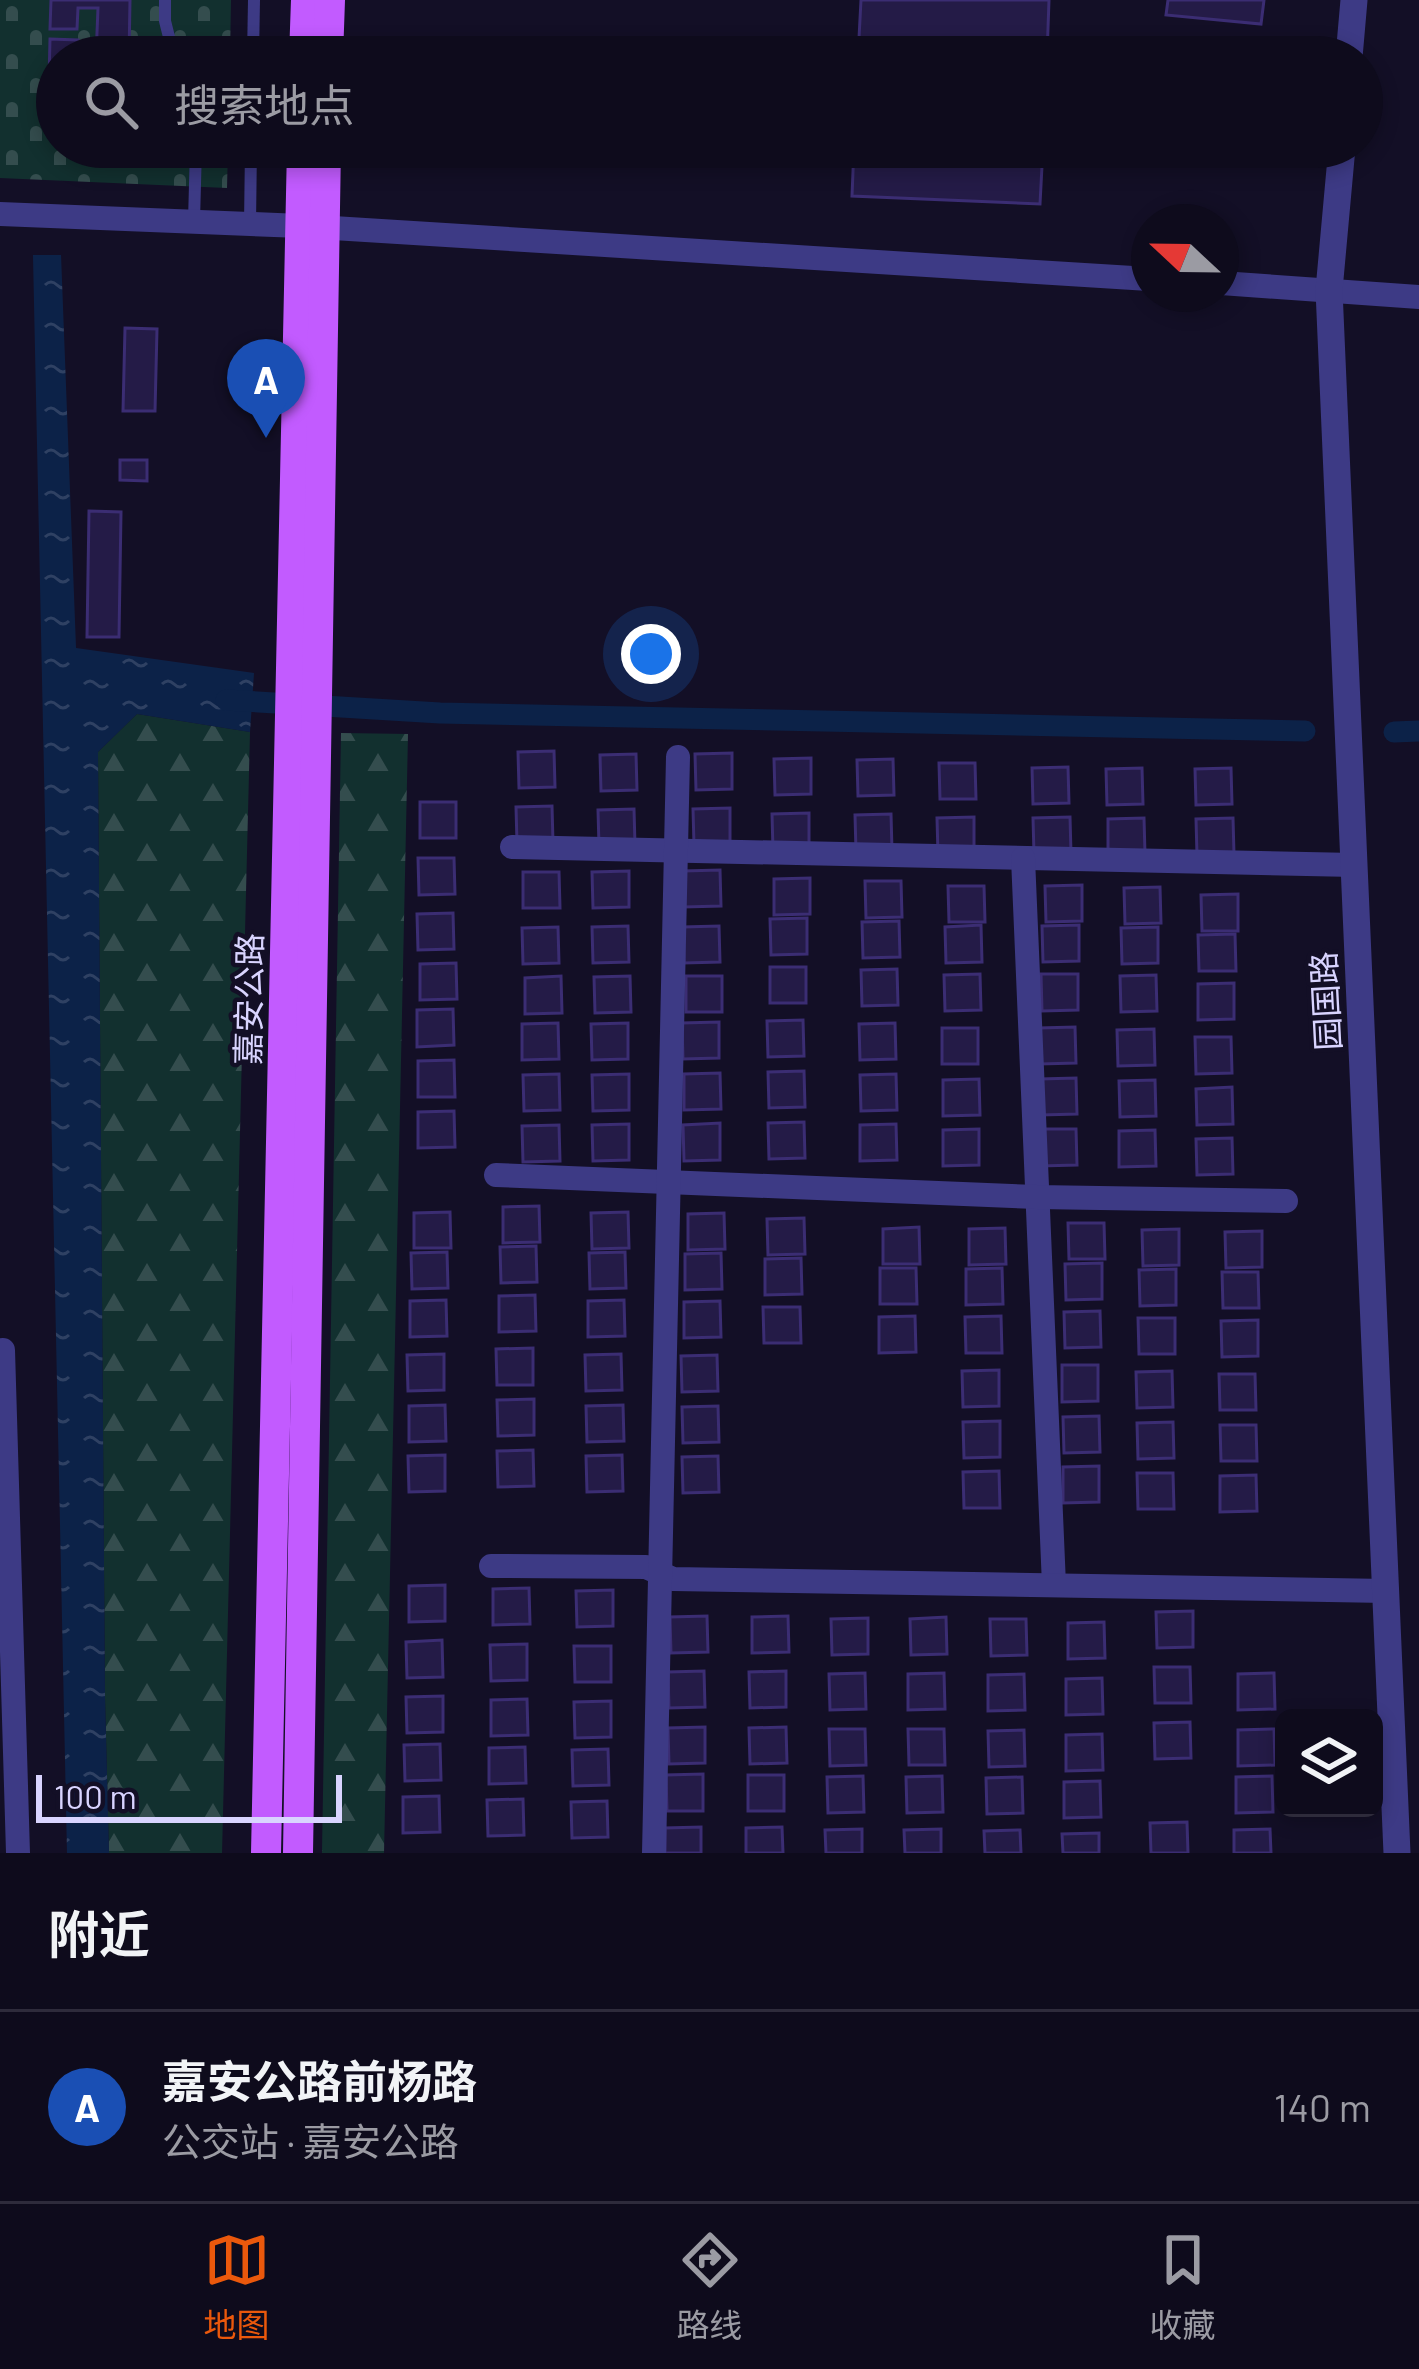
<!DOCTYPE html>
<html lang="zh">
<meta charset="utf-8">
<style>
:root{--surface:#0e0b1c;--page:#171425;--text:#f1f3f6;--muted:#9b9ba3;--line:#2e2b3b;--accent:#ea580c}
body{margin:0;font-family:Barlow,"Noto Sans SC",sans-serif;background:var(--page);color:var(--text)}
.controls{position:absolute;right:36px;bottom:36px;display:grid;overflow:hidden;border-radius:18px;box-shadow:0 6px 18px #0003}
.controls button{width:108px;height:108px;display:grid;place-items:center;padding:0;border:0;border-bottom:3px solid var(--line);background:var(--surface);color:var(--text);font:60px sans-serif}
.compass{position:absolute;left:1131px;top:204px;width:108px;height:108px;border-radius:50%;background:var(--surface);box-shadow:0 6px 18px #0003;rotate:292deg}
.scale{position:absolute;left:36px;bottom:30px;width:306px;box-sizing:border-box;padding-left:12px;border:6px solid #d9d4ff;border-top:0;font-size:33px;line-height:42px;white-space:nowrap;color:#d9d4ff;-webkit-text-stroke:9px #130f26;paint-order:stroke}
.you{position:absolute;left:651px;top:654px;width:42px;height:42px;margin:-30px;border:9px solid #fff;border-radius:50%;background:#1a73e8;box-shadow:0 0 0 18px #1a73e833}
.badge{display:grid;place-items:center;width:78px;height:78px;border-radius:50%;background:var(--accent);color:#fff;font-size:39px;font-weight:700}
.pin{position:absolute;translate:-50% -99px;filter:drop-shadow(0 3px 6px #0008)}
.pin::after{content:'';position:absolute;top:63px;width:42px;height:36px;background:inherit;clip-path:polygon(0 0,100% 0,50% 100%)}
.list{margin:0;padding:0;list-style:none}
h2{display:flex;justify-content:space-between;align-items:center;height:156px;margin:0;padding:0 48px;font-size:51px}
h2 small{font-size:39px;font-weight:400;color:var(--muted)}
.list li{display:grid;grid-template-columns:78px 1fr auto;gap:36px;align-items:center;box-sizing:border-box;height:192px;padding:0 48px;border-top:3px solid var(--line)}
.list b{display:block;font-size:45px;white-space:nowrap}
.list p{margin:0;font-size:39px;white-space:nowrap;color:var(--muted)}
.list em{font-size:39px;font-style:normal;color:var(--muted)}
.icon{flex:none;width:66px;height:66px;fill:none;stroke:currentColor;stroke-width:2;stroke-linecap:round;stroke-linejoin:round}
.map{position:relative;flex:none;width:1419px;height:1853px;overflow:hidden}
.search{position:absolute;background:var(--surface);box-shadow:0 6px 18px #0003;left:36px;right:36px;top:36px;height:132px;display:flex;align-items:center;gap:30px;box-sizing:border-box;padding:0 42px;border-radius:66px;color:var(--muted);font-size:45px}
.sheet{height:348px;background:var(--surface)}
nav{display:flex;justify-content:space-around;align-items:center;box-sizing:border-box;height:168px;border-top:3px solid var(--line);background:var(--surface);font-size:33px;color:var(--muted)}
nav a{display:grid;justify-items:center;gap:6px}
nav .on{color:var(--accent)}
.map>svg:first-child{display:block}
.forest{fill:url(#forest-firs)}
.cemetery{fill:url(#cemetery-stones)}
.water{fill:url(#water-ripples)}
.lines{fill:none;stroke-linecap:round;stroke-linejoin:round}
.canal{stroke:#0c2248;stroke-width:21}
.building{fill:#241b47;stroke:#3b2d73;stroke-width:3}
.service{stroke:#3d3a85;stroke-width:12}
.minor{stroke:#3d3a85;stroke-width:24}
.tertiary{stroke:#3d3a85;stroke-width:27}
.primary{stroke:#c25bff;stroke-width:30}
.labels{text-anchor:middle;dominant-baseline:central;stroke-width:9;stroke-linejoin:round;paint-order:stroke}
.street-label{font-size:33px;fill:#d9d4ff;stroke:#130f26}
</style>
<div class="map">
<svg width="1419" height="1853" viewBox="0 0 1419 1853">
<defs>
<pattern id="forest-firs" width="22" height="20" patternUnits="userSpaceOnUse" patternTransform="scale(3)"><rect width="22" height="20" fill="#12302f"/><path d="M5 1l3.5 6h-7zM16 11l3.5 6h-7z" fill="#344d4e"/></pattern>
<pattern id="cemetery-stones" width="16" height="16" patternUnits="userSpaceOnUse" patternTransform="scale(3)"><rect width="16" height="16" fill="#12302f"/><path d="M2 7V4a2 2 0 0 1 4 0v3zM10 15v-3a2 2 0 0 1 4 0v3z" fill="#344d4e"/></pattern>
<pattern id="water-ripples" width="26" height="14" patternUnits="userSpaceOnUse" patternTransform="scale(3)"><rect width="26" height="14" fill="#0c2248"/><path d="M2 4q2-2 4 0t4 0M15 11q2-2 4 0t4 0" fill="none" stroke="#2f4163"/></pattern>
</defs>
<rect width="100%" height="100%" fill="#130f26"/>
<!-- forest -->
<g class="forest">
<polygon points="137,714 250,732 222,1853 109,1853 105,1697 98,752"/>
<polygon points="341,733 408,734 384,1853 322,1853"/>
</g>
<!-- cemetery -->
<polygon class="cemetery" points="0,0 231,0 230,57 57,57 57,147 228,147 227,188 0,178"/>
<!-- water -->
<polygon class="water" points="33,255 61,255 76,648 254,673 250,732 137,714 98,752 105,1697 109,1853 67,1853"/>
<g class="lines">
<!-- canal -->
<g class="canal">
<polyline points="226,700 440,713 1305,731"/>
<polyline points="1394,732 1419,731"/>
</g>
</g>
<!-- building -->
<g class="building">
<polygon points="51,0 130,0 129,57 96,57 98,8 78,8 77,29 50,29"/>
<polygon points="861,0 1049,0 1047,57 858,57"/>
<polygon points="1168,0 1264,0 1261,24 1166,15"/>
<polygon points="50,39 78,40 78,57 57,57 57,121 48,121"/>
<polygon points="854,147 1043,147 1040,204 852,196"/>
<polygon points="125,328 157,329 155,411 123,411"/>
<polygon points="120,460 147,460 147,481 120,480"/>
<polygon points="89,511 121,512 119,637 87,637"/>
<polygon points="554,751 555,787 519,788 518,752"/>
<polygon points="732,753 732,789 696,790 695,754"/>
<polygon points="636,754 637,790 601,791 600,755"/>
<polygon points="811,758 811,794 775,795 774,759"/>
<polygon points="893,759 894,795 858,796 857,760"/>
<polygon points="939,763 975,763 976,799 940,799"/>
<polygon points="1068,767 1069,803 1033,804 1032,768"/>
<polygon points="1142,768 1143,804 1107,805 1106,769"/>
<polygon points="1231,768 1232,804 1196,805 1195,769"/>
<rect x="420" y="802" width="36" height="36"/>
<polygon points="552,806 553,842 517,843 516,807"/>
<polygon points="730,808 730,844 694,845 693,809"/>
<polygon points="634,809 635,845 599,846 598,810"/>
<polygon points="809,813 809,849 773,850 772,814"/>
<polygon points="891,814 892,850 856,851 855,815"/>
<polygon points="974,817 974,853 938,854 937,818"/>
<polygon points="1070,817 1071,853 1034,854 1033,818"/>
<polygon points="1144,818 1145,854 1108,855 1108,819"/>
<polygon points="1233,818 1234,854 1197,855 1196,819"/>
<polygon points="418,858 454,858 455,894 419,895"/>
<polygon points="720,870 721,906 684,907 683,871"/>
<polygon points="629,871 629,907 593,908 592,872"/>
<polygon points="523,872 559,872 560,908 523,908"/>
<polygon points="810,878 810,914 774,915 774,879"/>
<polygon points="865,881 901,881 902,917 866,918"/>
<polygon points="1082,885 1082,921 1046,922 1045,886"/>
<polygon points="948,886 984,886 985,922 949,922"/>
<polygon points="1160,887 1161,923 1125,924 1124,888"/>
<polygon points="1238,894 1238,931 1202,931 1201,895"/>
<polygon points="453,913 454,949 418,950 417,914"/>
<polygon points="807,918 807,954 771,955 770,919"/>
<polygon points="899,921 900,957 863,958 862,922"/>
<polygon points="981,925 982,962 946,963 945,927"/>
<polygon points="1079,925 1079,961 1043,962 1042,926"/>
<polygon points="628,926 629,962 593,963 592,927"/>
<polygon points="719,926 720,962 684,963 683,927"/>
<polygon points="558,927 559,963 523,964 522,928"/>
<polygon points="1158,927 1158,963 1122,964 1121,928"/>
<polygon points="1235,934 1236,971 1199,971 1198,935"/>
<polygon points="456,963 457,999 420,1000 420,964"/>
<rect x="770" y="967" width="36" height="36"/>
<polygon points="897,969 898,1005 862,1006 861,970"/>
<polygon points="980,974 981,1010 945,1011 944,975"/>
<polygon points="1041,974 1078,974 1078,1010 1042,1011"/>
<polygon points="1156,975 1157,1011 1121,1012 1120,976"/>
<polygon points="561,976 562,1013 525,1014 525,978"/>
<polygon points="630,976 631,1012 595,1013 594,977"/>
<rect x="686" y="976" width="36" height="36"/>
<polygon points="1234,983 1234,1019 1198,1020 1198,984"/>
<polygon points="453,1009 454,1045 417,1047 417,1010"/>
<polygon points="803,1020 804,1056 768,1057 767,1021"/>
<polygon points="719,1022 719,1058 683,1059 682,1023"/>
<polygon points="558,1023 559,1059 522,1060 522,1024"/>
<polygon points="628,1023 628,1059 592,1060 591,1024"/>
<polygon points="895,1023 896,1059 860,1060 859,1024"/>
<polygon points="1075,1027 1076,1063 1040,1064 1039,1028"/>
<rect x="942" y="1028" width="36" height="36"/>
<polygon points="1154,1029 1155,1065 1118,1066 1117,1030"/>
<polygon points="1195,1037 1231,1037 1232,1073 1196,1074"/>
<polygon points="454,1060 455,1097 418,1097 418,1061"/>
<polygon points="804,1071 805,1107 769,1108 768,1072"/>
<polygon points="720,1073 721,1109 684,1110 684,1074"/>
<polygon points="559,1074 560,1110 524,1111 523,1075"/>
<polygon points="629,1074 629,1110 593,1111 592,1075"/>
<polygon points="896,1074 897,1110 861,1111 860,1075"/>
<polygon points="1076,1078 1077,1114 1041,1115 1040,1079"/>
<polygon points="979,1079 980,1115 943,1116 943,1080"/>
<polygon points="1155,1080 1156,1116 1120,1117 1119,1081"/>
<polygon points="1232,1087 1233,1124 1197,1125 1196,1089"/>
<polygon points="454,1111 455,1147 418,1148 418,1112"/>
<polygon points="804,1122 805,1158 769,1159 768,1123"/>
<polygon points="720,1123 720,1160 684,1161 683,1125"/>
<polygon points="629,1124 629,1160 593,1161 592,1125"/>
<polygon points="896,1124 897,1160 860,1161 860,1125"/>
<polygon points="559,1125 560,1161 523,1162 522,1126"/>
<polygon points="979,1129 979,1165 943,1166 943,1130"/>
<polygon points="1040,1129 1076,1129 1077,1165 1040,1166"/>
<polygon points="1155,1130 1156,1166 1119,1167 1119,1131"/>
<polygon points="1232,1138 1233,1174 1197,1175 1196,1139"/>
<polygon points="539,1206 540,1242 503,1243 503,1207"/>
<polygon points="450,1212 451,1248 414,1248 414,1213"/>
<polygon points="628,1212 629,1248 592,1249 591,1213"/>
<polygon points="724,1213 725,1249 688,1250 688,1214"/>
<polygon points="804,1218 805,1254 768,1255 767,1219"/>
<polygon points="1068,1223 1104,1223 1105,1259 1069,1259"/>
<polygon points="919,1227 920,1264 883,1264 883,1229"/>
<polygon points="1005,1228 1006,1264 969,1265 969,1229"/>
<polygon points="1179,1229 1179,1265 1143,1266 1142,1230"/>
<polygon points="1262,1231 1262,1267 1226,1268 1225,1232"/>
<polygon points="536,1246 537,1282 501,1283 500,1247"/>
<polygon points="447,1252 448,1288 412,1289 411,1253"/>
<polygon points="625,1252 626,1288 590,1289 589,1253"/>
<polygon points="721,1253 722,1289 685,1290 685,1254"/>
<polygon points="801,1258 802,1294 765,1295 765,1259"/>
<polygon points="1102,1263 1102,1299 1066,1300 1065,1264"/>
<polygon points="880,1268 916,1268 917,1304 880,1304"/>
<polygon points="1002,1268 1003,1304 966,1305 966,1269"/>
<polygon points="1176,1269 1176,1305 1140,1306 1139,1270"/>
<polygon points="1222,1272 1258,1272 1259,1308 1223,1308"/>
<polygon points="535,1295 536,1331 499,1332 499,1296"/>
<polygon points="446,1300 447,1336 410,1337 410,1301"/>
<polygon points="624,1300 625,1336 588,1337 588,1301"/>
<polygon points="720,1301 721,1337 684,1338 684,1302"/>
<polygon points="763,1307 800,1307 801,1343 764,1343"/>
<polygon points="1100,1311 1101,1347 1065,1348 1064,1312"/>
<polygon points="915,1316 916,1352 879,1353 879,1317"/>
<polygon points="1001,1316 1002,1353 966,1353 965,1317"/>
<polygon points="1138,1318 1175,1318 1175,1354 1139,1354"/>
<polygon points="1258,1320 1258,1356 1222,1357 1221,1321"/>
<polygon points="533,1348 533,1385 497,1385 496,1349"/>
<polygon points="444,1354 444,1390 408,1391 407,1355"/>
<polygon points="621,1354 622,1390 586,1391 585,1355"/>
<polygon points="717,1355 718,1391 682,1392 681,1356"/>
<polygon points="1062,1365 1098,1365 1098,1401 1062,1402"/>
<polygon points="999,1370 999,1406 963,1407 962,1371"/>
<polygon points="1172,1371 1173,1407 1137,1408 1136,1372"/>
<polygon points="1219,1374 1255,1374 1256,1410 1220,1410"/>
<polygon points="534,1399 534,1435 498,1436 497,1400"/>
<polygon points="445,1405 446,1441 409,1442 409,1406"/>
<polygon points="623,1405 624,1441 587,1442 586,1406"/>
<polygon points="718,1406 719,1442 683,1443 682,1407"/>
<polygon points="1099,1416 1100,1452 1064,1453 1063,1417"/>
<polygon points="1000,1421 1000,1457 964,1458 963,1422"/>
<polygon points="1173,1422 1174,1458 1138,1459 1137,1423"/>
<polygon points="1220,1425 1256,1425 1257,1461 1221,1461"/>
<polygon points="533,1450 534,1486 498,1487 497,1451"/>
<polygon points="445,1455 445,1491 409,1492 408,1456"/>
<polygon points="622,1455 623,1491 587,1492 586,1456"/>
<polygon points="718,1456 719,1492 683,1493 682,1457"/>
<polygon points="1099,1466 1099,1502 1063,1503 1063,1467"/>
<polygon points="999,1471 1000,1508 964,1508 963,1472"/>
<polygon points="1137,1473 1173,1473 1174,1509 1138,1509"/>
<polygon points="1256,1475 1257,1511 1220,1512 1220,1476"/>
<polygon points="445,1585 445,1621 409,1622 409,1586"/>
<polygon points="529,1588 530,1624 493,1625 493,1589"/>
<polygon points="613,1590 613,1626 577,1627 576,1591"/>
<polygon points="1193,1611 1193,1647 1157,1648 1156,1612"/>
<polygon points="707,1616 708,1652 671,1653 670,1617"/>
<polygon points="788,1616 789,1652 752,1653 752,1617"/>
<polygon points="946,1617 947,1654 911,1655 910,1619"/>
<polygon points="868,1618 868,1654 832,1655 831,1619"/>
<polygon points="990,1619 1026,1619 1027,1655 991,1656"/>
<polygon points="1104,1622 1105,1658 1068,1659 1068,1623"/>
<polygon points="442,1640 443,1677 407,1678 406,1642"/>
<polygon points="527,1644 527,1680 491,1681 490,1645"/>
<polygon points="574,1646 611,1646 611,1682 575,1682"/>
<polygon points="1154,1667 1190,1667 1191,1703 1155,1703"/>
<polygon points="704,1671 705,1707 669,1708 668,1672"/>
<polygon points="786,1671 786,1707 750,1708 749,1672"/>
<polygon points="865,1673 866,1709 830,1710 829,1674"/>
<polygon points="944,1673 945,1709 908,1710 908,1674"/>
<polygon points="1274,1673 1275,1709 1238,1710 1238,1674"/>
<polygon points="1024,1674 1025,1710 988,1711 988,1675"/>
<polygon points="1102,1678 1103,1714 1066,1715 1066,1679"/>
<polygon points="443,1696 443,1732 407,1733 406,1697"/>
<polygon points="527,1699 528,1735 491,1736 491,1700"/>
<polygon points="611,1701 611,1737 575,1738 574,1702"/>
<polygon points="1190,1722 1191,1758 1155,1759 1154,1723"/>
<polygon points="705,1727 705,1763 669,1764 668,1728"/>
<polygon points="786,1727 787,1763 750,1764 749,1728"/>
<polygon points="829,1729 865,1729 866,1765 830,1766"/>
<polygon points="908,1729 944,1729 945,1765 909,1765"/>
<polygon points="1274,1729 1275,1765 1238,1766 1238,1730"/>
<polygon points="1024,1730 1025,1766 989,1767 988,1731"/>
<polygon points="1102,1734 1103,1770 1066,1771 1066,1735"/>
<polygon points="440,1744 441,1780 405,1781 404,1745"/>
<polygon points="525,1747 526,1783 489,1784 489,1748"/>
<polygon points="608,1749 609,1785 573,1786 572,1750"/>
<polygon points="703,1774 703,1811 667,1811 666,1775"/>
<rect x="748" y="1775" width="36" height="36"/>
<polygon points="863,1776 864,1812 828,1813 827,1777"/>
<polygon points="942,1776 943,1812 907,1813 906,1777"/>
<polygon points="1272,1776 1273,1812 1236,1813 1236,1777"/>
<polygon points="1022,1777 1023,1813 987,1814 986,1778"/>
<polygon points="1100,1781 1101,1817 1064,1818 1064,1782"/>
<polygon points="439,1796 440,1832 403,1833 403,1797"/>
<polygon points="523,1799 524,1835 488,1836 487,1800"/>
<polygon points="607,1801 608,1837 572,1838 571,1802"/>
<polygon points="1187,1822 1188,1853 1151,1853 1150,1823"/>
<polygon points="701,1827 701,1853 665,1853 665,1828"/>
<polygon points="782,1827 783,1853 746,1853 746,1828"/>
<polygon points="862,1829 862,1853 826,1853 825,1830"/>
<polygon points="941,1829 941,1853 905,1853 904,1830"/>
<polygon points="1270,1829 1271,1853 1234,1853 1234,1830"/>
<polygon points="1020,1830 1021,1853 985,1853 984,1831"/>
<polygon points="1099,1833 1099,1853 1063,1853 1062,1834"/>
</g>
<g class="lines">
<!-- service -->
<g class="service">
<polyline points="165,0 165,21 174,57"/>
<polyline points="253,57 254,0"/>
<polyline points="194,221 196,147"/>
<polyline points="250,224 251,147"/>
</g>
<!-- minor -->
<g class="minor">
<polyline points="0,214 301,226 1149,279"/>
<polyline points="1221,283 1419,297"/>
<polyline points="512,847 1355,865"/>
<polyline points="1023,858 1054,1585"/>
<polyline points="496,1175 1037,1197 1286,1201"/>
<polyline points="3,1350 18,1853"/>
<polyline points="491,1566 646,1567 673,1579 1387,1591"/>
<polyline points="654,1853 678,757"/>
</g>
<!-- tertiary -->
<g class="tertiary">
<polyline points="1349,57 1354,0"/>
<polyline points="1342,147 1329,290 1397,1853"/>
</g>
<!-- primary -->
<g class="primary">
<polyline points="304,57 306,0"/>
<polyline points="328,57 330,0"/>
<polyline points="266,1853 302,147"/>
<polyline points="298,1853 326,147"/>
</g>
</g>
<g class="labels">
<!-- street labels -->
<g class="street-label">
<text transform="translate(248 999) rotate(-89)">嘉安公路</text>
<text transform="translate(1325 1001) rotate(-93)">园国路</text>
</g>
</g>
</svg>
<div class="controls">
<button><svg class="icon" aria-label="layers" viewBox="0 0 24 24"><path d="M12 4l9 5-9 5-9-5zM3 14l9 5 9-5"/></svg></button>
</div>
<svg class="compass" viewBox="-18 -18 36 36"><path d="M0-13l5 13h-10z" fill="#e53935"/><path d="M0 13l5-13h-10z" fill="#9b9ba3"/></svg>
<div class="scale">100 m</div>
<div class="you"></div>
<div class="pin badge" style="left:266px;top:438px;background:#1a4fb4">A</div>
<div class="search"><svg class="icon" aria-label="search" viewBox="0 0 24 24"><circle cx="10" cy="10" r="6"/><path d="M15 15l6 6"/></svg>搜索地点</div>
</div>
<section class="sheet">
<h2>附近<small></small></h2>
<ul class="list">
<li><span class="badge" style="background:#1a4fb4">A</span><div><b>嘉安公路前杨路</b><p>公交站 · 嘉安公路</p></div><em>140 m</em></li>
</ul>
</section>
<nav>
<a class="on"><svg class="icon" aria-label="map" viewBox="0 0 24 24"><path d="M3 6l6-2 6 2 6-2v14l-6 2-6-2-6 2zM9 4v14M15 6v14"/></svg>地图</a>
<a><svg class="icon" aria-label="directions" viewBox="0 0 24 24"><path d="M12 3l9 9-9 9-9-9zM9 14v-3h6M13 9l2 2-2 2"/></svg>路线</a>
<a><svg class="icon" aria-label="saved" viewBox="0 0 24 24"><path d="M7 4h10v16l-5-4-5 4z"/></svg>收藏</a>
</nav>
